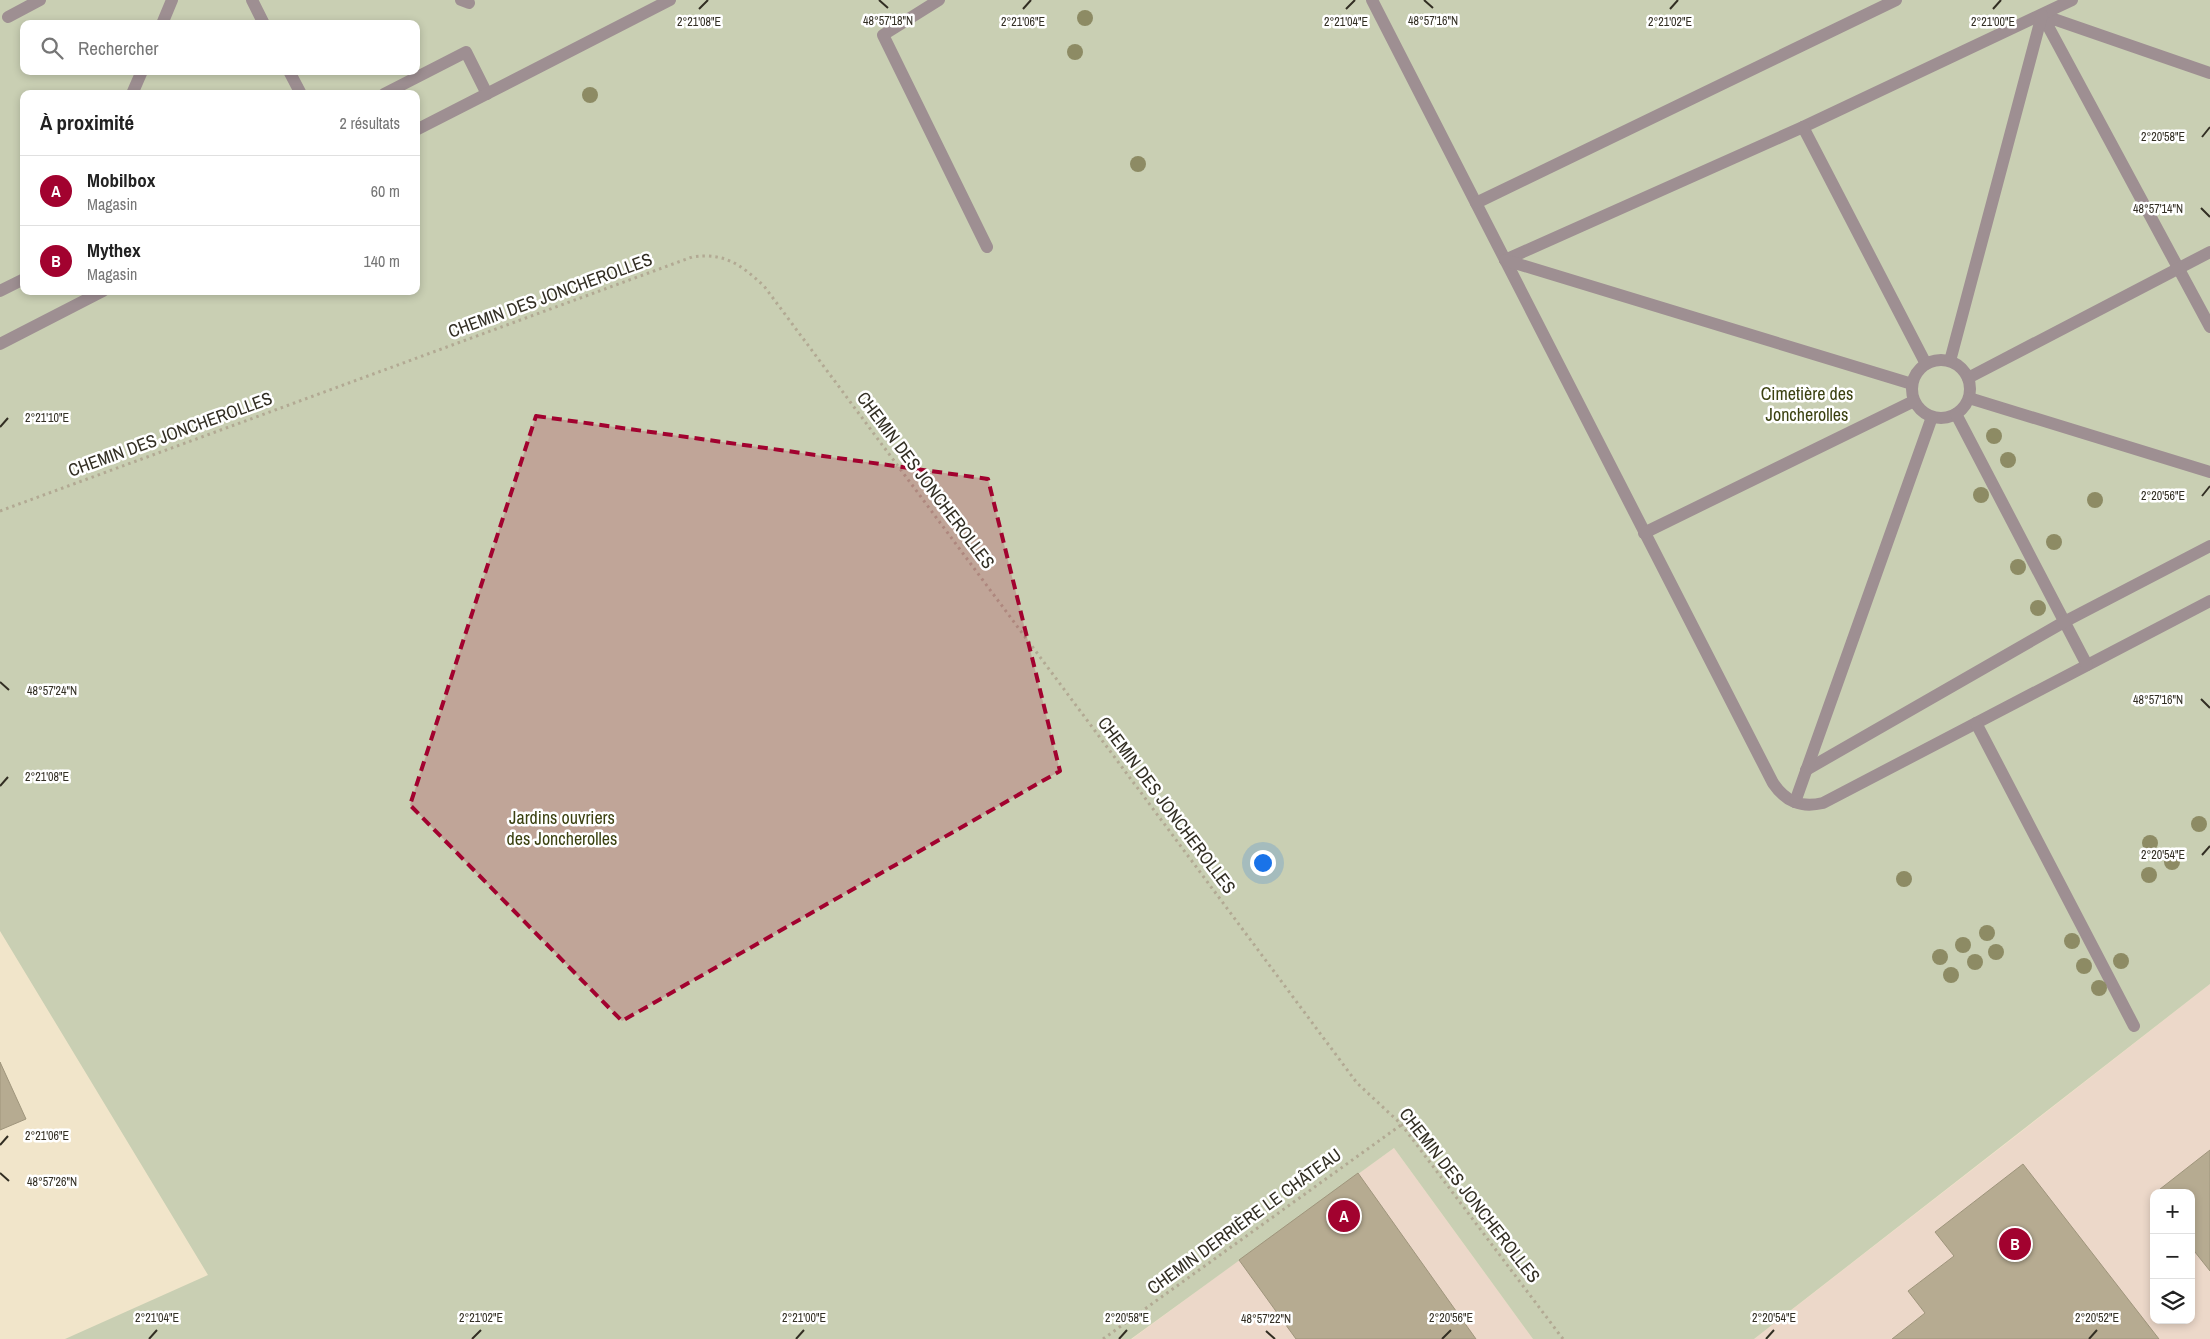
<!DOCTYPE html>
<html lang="fr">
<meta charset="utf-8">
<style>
:root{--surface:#fff;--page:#f2f2f2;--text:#222;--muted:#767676;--line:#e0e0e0;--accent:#a2022f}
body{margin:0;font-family:"Archivo Narrow",sans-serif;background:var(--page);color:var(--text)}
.controls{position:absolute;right:15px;bottom:15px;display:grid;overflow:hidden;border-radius:10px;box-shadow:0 2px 8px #0003}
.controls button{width:45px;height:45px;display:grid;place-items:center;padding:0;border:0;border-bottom:1px solid var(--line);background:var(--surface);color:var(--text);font:25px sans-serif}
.you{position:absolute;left:1262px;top:862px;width:18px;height:18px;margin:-12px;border:4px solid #fff;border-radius:50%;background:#1a73e8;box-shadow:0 0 0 8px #1a73e833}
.badge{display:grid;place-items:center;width:32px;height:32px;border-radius:50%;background:var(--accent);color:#fff;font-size:16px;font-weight:700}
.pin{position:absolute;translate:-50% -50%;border:2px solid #fff;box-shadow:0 1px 5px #0006}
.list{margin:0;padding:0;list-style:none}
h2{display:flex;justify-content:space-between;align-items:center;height:65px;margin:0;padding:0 20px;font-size:21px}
h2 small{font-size:16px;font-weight:400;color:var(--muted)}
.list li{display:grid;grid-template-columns:32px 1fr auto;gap:15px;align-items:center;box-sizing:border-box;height:70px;padding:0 20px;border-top:1px solid var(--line)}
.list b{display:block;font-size:19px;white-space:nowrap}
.list p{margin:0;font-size:16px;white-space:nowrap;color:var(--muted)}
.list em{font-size:16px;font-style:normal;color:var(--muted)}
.icon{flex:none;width:28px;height:28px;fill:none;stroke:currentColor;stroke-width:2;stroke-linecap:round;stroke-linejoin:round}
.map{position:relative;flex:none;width:2210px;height:1339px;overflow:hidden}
.search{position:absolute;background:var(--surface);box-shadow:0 2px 8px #0003;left:20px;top:20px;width:400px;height:55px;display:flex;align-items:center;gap:12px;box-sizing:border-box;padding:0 18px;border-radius:10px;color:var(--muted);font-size:19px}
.panel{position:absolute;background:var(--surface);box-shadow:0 2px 8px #0003;left:20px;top:90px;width:400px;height:205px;border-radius:10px}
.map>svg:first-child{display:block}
.industrial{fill:#ecd8c9;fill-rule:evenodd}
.green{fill:#c9cfb3;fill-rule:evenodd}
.building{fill:#b6ab91;stroke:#9f957c}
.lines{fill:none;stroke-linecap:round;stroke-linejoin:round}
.path{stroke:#b2a993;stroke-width:3;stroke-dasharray:2.5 4;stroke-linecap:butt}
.minor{stroke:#9e8f92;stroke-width:12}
.tree{fill:#8d8b64}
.marked{fill:#a2022f;fill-opacity:0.2;stroke:#a2022f;stroke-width:4;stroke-dasharray:10 6;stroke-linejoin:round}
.ticks{fill:none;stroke:#322e23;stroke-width:2}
.labels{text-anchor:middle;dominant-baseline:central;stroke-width:5;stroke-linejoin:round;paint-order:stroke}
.street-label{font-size:18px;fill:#322e23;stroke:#fff}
.park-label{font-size:18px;fill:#3b4110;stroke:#fff}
.ticks-label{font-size:12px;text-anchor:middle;fill:#322e23;stroke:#fff;stroke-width:5;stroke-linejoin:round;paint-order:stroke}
</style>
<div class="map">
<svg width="2210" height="1339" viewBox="0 0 2210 1339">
<rect width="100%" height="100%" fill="#f1e5ca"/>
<!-- industrial -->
<g class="industrial">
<path d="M2210 984V1339H1754L2012 1139ZM2154 1193H2191V1320H2154Z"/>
<polygon points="1394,1148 1533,1339 1132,1339 1239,1260"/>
</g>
<!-- green -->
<path class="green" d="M0 0H2210V984L1754 1339H1533L1394 1148 1131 1339H65L208 1275 0 931ZM24 24H416V71H24ZM24 94H416V291H24Z"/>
<!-- building -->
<g class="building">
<polygon points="0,1062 26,1119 0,1130"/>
<polygon points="2210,1150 2210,1271 2191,1247 2191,1193 2155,1193"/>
<polygon points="2023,1164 2159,1339 1892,1339 1925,1313 1908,1291 1954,1256 1935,1232"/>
<polygon points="1358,1173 1476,1339 1296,1339 1239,1260"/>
</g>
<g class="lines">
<!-- path -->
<g class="path">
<path d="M0 511 692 257C725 252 741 265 764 286L1357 1083 1401 1124 1563 1339"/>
<polyline points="1103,1339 1401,1125"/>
</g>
<!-- minor -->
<g class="minor">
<polyline points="252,0 264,24"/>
<polyline points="461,0 469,3"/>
<polyline points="939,0 883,35 987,247"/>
<path d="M1372 0 1773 783C1786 802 1801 808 1823 803L2210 601"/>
<polyline points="8,17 40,0"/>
<polyline points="162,24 172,0"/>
<polyline points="289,71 301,94"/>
<polyline points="2210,73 2042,15 2210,327"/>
<polyline points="132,94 142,71"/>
<polyline points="384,94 466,52 487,94"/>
<polyline points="1803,127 2072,0"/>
<polyline points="416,130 670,0"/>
<polyline points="1476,203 1896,0"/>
<polyline points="1505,260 1803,127 1926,364"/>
<polyline points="1505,260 1912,384"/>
<polyline points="0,291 24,279"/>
<polyline points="0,344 103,291"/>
<circle cx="1941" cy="389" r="29"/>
<polyline points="1950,361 2042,15"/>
<polyline points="1968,378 2210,252"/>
<polyline points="1969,398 2210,472"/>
<polyline points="1956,414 2087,665"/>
<polyline points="1644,533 1914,401"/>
<polyline points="1976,723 2134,1026"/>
<polyline points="1806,770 2064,622 2210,546"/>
<polyline points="1795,802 1932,417"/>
</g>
</g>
<!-- trees -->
<g class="tree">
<circle cx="1085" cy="18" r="8"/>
<circle cx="1075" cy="52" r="8"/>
<circle cx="590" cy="95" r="8"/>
<circle cx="1138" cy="164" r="8"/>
<circle cx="1994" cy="436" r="8"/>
<circle cx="2008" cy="460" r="8"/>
<circle cx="1981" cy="495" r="8"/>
<circle cx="2095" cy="500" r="8"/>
<circle cx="2054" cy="542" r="8"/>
<circle cx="2018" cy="567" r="8"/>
<circle cx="2038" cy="608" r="8"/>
<circle cx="2199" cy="824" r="8"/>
<circle cx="2150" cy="843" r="8"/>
<circle cx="2172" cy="862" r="8"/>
<circle cx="2149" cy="875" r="8"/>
<circle cx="1904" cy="879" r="8"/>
<circle cx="1987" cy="933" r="8"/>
<circle cx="2072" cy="941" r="8"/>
<circle cx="1963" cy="945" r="8"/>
<circle cx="1996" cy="952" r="8"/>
<circle cx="1940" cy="957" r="8"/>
<circle cx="2121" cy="961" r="8"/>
<circle cx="1975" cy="962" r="8"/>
<circle cx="2084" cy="966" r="8"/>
<circle cx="1951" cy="975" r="8"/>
<circle cx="2099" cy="988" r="8"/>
</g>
<!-- marked area -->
<path class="marked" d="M536 416 988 479 1060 771 622 1021 410 805Z"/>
<!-- ticks -->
<path class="ticks" d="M879 0 888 8M1424 0 1433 8M699 9 708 0M1023 9 1031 0M1346 9 1355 0M1670 9 1678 0M1993 9 2001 0M2202 137 2210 127M2201 208 2210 217M0 427 8 418M2202 496 2210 486M0 682 9 690M2201 699 2210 708M0 786 8 777M2202 855 2210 846M0 1145 8 1136M0 1173 9 1181M1266 1331 1275 1339M149 1339 157 1330M472 1339 481 1330M796 1339 804 1330M1119 1339 1127 1330M1442 1339 1451 1330M1766 1339 1774 1330M2089 1339 2097 1330"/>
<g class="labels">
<!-- street labels -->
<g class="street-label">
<text transform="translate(550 295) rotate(-20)">CHEMIN DES JONCHEROLLES</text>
<text transform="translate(170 434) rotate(-20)">CHEMIN DES JONCHEROLLES</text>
<text transform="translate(926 480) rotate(53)">CHEMIN DES JONCHEROLLES</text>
<text transform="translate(1167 805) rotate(53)">CHEMIN DES JONCHEROLLES</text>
<text transform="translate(1470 1195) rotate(52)">CHEMIN DES JONCHEROLLES</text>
<text transform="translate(1244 1221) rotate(-36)">CHEMIN DERRIÈRE LE CHÂTEAU</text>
</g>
<!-- park labels -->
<g class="park-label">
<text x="1807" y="393">Cimetière des<tspan x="1807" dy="21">Joncherolles</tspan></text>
<text x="562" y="817">Jardins ouvriers<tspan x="562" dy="21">des Joncherolles</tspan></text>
</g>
</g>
<g class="ticks-label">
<text x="888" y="25">48°57'18"N</text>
<text x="1433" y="25">48°57'16"N</text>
<text x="699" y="26">2°21'08"E</text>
<text x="1023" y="26">2°21'06"E</text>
<text x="1346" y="26">2°21'04"E</text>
<text x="1670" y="26">2°21'02"E</text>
<text x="1993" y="26">2°21'00"E</text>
<text x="2163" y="141">2°20'58"E</text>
<text x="2158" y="213">48°57'14"N</text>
<text x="47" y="422">2°21'10"E</text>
<text x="2163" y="500">2°20'56"E</text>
<text x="52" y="695">48°57'24"N</text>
<text x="2158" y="704">48°57'16"N</text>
<text x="47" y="781">2°21'08"E</text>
<text x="2163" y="859">2°20'54"E</text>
<text x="47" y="1140">2°21'06"E</text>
<text x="52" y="1186">48°57'26"N</text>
<text x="157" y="1322">2°21'04"E</text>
<text x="481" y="1322">2°21'02"E</text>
<text x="804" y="1322">2°21'00"E</text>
<text x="1127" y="1322">2°20'58"E</text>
<text x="1451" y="1322">2°20'56"E</text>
<text x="1774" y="1322">2°20'54"E</text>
<text x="2097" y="1322">2°20'52"E</text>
<text x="1266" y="1323">48°57'22"N</text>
</g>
</svg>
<div class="controls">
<button>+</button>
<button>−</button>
<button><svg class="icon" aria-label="layers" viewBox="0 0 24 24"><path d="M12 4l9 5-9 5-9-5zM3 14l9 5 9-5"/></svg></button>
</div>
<div class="you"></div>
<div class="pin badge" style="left:1344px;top:1216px">A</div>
<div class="pin badge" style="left:2015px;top:1244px">B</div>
<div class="search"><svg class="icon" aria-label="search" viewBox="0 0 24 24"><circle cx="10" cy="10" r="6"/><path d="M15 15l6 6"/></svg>Rechercher</div>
<section class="panel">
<h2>À proximité<small>2 résultats</small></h2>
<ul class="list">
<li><span class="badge">A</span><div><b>Mobilbox</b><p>Magasin</p></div><em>60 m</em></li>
<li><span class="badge">B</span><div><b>Mythex</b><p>Magasin</p></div><em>140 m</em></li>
</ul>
</section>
</div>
